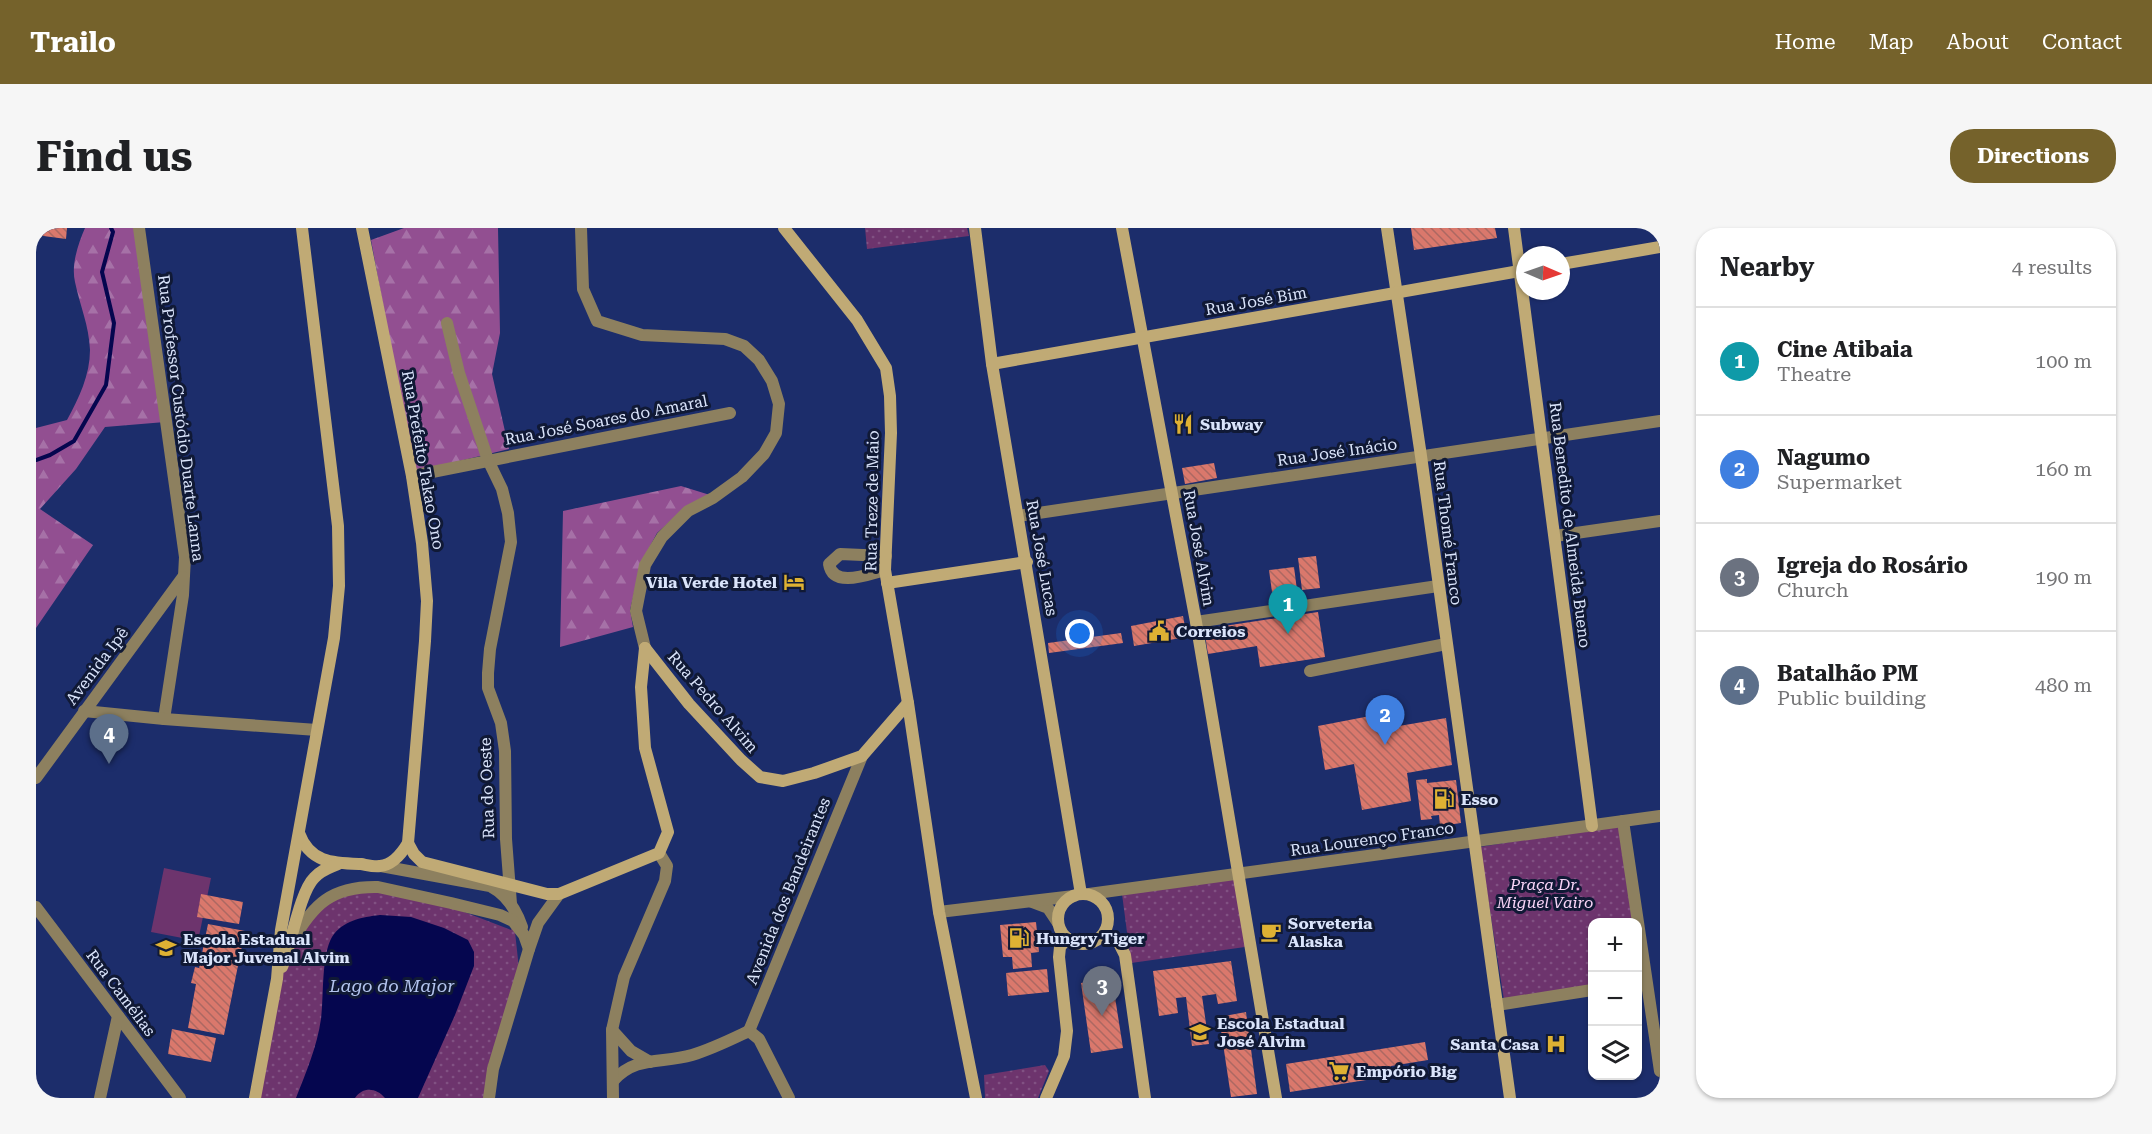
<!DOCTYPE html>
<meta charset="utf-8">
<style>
:root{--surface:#fff;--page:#f6f6f6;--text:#202124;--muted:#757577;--line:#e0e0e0;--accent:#75622b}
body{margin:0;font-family:"Roboto Serif",serif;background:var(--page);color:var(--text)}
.controls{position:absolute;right:18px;bottom:18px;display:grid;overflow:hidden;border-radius:12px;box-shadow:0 2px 4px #0004}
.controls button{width:54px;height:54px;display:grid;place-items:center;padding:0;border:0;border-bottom:2px solid var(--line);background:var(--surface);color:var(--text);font:30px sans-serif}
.compass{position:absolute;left:1480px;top:18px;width:54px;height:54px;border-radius:50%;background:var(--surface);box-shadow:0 2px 4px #0004;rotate:92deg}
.you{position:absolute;left:1044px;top:406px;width:21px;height:21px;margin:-15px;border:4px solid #fff;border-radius:50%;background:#1a73e8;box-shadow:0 0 0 9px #1a73e833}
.badge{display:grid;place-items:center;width:39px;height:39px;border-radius:50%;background:var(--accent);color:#fff;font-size:20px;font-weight:700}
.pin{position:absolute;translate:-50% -50px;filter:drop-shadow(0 2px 3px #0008)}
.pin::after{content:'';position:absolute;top:32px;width:21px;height:18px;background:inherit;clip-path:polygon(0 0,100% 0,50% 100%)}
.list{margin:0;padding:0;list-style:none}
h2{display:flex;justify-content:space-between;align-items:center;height:78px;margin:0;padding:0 24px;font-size:26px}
h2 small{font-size:20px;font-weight:400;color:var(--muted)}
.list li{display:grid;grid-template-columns:39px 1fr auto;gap:18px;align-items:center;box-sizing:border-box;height:108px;padding:0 24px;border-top:2px solid var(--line)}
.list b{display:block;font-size:22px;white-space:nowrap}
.list p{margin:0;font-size:20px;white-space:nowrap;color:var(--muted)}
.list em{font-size:20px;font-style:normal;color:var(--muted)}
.icon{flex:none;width:33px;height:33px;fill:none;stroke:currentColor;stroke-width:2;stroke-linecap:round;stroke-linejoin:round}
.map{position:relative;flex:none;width:1624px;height:870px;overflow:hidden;border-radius:24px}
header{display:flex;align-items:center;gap:36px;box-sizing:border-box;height:84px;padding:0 30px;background:var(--accent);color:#fff}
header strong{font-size:28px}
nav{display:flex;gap:33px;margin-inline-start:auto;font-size:21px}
.intro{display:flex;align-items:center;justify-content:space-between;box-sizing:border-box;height:144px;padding:0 36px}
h1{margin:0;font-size:42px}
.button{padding:15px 27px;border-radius:24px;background:var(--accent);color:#fff;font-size:21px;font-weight:700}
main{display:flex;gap:36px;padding:0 36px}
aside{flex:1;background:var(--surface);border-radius:24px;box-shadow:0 2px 4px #0004}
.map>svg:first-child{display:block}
.grass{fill:url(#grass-dots)}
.forest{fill:url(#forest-firs)}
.garden{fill:#6d346d}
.water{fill:#05064f}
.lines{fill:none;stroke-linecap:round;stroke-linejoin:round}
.stream{stroke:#05064f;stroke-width:4}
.building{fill:url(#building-back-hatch)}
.street{stroke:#8d805f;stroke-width:12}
.secondary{stroke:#c0aa75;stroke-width:12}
.labels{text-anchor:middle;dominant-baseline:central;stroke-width:6;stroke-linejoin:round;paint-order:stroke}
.street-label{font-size:16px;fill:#dae4fb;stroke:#101935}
.poi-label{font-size:16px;font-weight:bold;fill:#dae4fb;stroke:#101935;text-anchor:start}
.park-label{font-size:16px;font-style:italic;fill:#f9d4f7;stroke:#101935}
.water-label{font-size:18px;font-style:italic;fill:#b3c4ee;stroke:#101935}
</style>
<header>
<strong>Trailo</strong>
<nav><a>Home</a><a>Map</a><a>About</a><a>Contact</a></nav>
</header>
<div class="intro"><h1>Find us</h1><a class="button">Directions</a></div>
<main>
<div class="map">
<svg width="1624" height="870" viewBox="0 0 1624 870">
<defs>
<pattern id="grass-dots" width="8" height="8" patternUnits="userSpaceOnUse" patternTransform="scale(1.5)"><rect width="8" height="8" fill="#6d346d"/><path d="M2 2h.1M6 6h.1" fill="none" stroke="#815183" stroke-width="1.8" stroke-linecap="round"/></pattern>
<pattern id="forest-firs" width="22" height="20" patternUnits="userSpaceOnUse" patternTransform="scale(1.5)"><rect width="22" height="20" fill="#924f91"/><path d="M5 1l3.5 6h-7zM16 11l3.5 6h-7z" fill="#a671a7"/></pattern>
<pattern id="building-back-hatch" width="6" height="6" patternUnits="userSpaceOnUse" patternTransform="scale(1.5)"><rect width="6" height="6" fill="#da786c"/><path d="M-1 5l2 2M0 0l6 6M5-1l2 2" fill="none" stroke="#ac6862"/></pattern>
</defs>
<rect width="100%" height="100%" fill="#1c2d6b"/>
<!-- grass -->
<g class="grass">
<polygon points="829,0 931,0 933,8 831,21"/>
<polygon points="1585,596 1599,694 1556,694 1556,758 1468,772 1444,619"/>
<polygon points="1198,650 1209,719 1095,735 1086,666"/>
<polygon points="337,660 410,677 475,702 478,695 484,750 450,870 222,870 245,750 256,720 273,694 295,671"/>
<polygon points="1009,837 1013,843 1002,870 949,870 948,847"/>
</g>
<!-- forest -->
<g class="forest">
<path d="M49 0H103L129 194 69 199 40 241 4 281 57 317 0 400V200L31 192C43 170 54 147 54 122 53 97 44 78 39 54 35 37 42 16 49 0Z"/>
<polygon points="368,0 462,0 464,105 456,146 473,221 378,244 335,12"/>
<polygon points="645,258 674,267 648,281 621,305 605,335 594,382 597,399 524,419 527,283"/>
</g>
<!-- garden -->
<polygon class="garden" points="128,640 175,650 162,713 115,704"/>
<!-- water -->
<path class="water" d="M344 687 375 689 408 700 432 712 438 724V738L419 787 382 870H349C341 860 327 858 319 870H260C270 844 281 819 285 791 288 769 285 728 296 709 306 693 326 689 344 687Z"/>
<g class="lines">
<!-- stream -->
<polyline class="stream" points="0,232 14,227 38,213 70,157 78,95 66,44 77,4 75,0"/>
</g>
<!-- building -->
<g class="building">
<polygon points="0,0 31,0 30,11 0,7"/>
<polygon points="1375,0 1459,0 1461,10 1378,22"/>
<polygon points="1178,235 1181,250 1149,256 1146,240"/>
<polygon points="1280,328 1284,360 1266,362 1262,330"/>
<polygon points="1258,339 1261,362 1236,364 1233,342"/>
<polygon points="1282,384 1289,429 1224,439 1221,418 1172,426 1168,401"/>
<polygon points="1147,388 1151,409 1098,418 1095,398"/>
<polygon points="1085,405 1087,415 1013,425 1012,415"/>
<polygon points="1360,483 1363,498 1410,490 1416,537 1371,545 1375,573 1326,582 1318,536 1289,542 1282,498"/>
<polygon points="1391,551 1391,555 1420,552 1425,595 1404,598 1403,587 1395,588 1396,591 1385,592 1380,552"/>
<polygon points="165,666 207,674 203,696 161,689"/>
<polygon points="1000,694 1003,724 995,725 996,739 977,741 976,729 967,729 964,697"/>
<polygon points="172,696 209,703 188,807 152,800 160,756 155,755 159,739 163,740"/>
<polygon points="1195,733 1201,773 1182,776 1180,766 1166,768 1173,816 1156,818 1150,769 1140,770 1142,785 1123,788 1117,743"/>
<polygon points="1011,741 1013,764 972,768 970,745"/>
<polygon points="1076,750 1087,820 1055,825 1045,755"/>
<polygon points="1210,784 1221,866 1195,869 1183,789"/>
<polygon points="136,801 180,810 175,834 132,826"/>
<polygon points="1389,814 1392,832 1355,838 1356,848 1254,864 1250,836"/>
</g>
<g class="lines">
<!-- street -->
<g class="street">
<polyline points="103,0 149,329 147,367 128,491"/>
<polyline points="545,0 547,61 561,93 606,107 689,111 708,118 723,132 736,153 743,176 740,205 728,226 706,249 677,270 652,283 626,309 609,337 600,383 609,420"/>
<polyline points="411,95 423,145 452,232 466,261 472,285 475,314 454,421 452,445 452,460 465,495 469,523 470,611 475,676"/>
<polyline points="376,248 694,185"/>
<polyline points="982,288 1624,193"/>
<polyline points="1519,308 1624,293"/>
<path d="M849 342C833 346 797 361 793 336L804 326 850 328"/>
<polyline points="1160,394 1402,358"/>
<polyline points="1274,443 1410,416"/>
<polyline points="48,483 128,491 281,502"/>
<polyline points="0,550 147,349"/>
<polyline points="1587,593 1624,843"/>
<path d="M345 638 454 658C471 667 480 681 486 699"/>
<polyline points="1053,666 1624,588"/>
<polyline points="996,674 1012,680 1022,695"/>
<polyline points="0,679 144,870"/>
<polyline points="903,684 1038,668"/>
<path d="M256 714C277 676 296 658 342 659L415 675 464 687 477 693 488 707 493 721"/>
<polyline points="1461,777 1556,762"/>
<polyline points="576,802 595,823 614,834"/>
<polyline points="713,803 826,528"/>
<polyline points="713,803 723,811 753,870"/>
<path d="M577 853C600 827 626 836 656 827 676 821 694 812 713 803"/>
<polyline points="64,870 82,788"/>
<polyline points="453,870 457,841 493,721 502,695 523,666"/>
<polyline points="577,870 576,802 588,749 629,653 631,638 623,625"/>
</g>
<!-- secondary -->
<g class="secondary">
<polyline points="748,0 821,92 850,140 854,168 855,205 849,342 872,475 903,684 940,870"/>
<polyline points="939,0 956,136 1045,666"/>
<polyline points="1086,0 1160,394 1240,870"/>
<polyline points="1351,0 1385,228 1474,870"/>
<polyline points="1478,0 1556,598"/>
<polyline points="1525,36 1624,19"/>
<polyline points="956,136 1489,42"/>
<polyline points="851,355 991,334"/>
<polyline points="609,420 653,476 705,532 724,549 747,553 778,545 826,528 872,475"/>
<path d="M263 605C274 635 297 635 325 636 331 637 338 639 344 638 357 637 366 625 372 615L389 413 391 373 386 315 376 248 326 0"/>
<polyline points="372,615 378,626 386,634 511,666 523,666 623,625 632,604 609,520 605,459 609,420"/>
<circle cx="1047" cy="691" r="25"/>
<polyline points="1069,705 1082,713 1089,727 1109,870"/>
<path d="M246 739C255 717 264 664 278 650 285 642 293 640 302 636"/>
<polyline points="219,870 241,751 245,702 298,410 303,358 302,298 266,0"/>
<polyline points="1010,870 1028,828 1031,803 1023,729 1024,719 1031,710"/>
</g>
</g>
<!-- icons -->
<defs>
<g id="restaurant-bare" transform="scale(1.62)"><path d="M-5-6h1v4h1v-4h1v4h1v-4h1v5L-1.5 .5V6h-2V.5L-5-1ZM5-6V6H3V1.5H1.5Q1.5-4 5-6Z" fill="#deb133" stroke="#101935" stroke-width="2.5" paint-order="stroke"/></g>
<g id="hotel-bare" transform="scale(1.62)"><path d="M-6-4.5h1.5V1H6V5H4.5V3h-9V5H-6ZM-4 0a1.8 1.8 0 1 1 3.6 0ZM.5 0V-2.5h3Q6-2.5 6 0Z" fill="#deb133" stroke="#101935" stroke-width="2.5" paint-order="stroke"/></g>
<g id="civic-bare" transform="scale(1.62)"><path d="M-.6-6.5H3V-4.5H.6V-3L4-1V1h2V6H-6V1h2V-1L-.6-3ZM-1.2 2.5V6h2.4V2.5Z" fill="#deb133" stroke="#101935" stroke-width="2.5" paint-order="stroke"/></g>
<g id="fuel-bare" transform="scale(1.62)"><path d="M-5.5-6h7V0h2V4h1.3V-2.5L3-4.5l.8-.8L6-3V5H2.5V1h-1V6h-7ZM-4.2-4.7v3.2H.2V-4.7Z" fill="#deb133" stroke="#101935" stroke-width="2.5" paint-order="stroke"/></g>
<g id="cafe-bare" transform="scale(1.62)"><path d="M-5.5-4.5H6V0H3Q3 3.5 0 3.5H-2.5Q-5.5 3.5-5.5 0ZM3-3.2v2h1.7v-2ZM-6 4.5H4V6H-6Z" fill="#deb133" stroke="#101935" stroke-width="2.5" paint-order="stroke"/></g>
<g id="school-bare" transform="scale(1.62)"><path d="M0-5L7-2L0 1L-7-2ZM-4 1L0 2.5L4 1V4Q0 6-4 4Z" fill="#deb133" stroke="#101935" stroke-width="2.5" paint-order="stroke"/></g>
<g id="hospital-bare" transform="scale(1.62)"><path d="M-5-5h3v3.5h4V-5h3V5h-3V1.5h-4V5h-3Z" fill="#deb133" stroke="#101935" stroke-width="2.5" paint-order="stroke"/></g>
<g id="supermarket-bare" transform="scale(1.62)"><path d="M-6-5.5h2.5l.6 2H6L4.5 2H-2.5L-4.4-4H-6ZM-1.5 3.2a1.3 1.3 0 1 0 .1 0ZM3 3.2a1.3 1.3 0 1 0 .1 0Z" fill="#deb133" stroke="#101935" stroke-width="2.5" paint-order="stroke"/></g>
</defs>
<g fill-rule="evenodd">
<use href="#restaurant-bare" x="1147" y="196"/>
<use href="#hotel-bare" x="758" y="354"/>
<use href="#civic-bare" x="1123" y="403"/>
<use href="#fuel-bare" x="1408" y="571"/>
<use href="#cafe-bare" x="1235" y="704"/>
<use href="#fuel-bare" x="983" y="710"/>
<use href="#school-bare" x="130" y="720"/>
<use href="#school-bare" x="1164" y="804"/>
<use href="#hospital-bare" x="1520" y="816"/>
<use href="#supermarket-bare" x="1303" y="843"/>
</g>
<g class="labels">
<!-- street labels -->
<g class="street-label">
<text transform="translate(1220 73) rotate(-10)">Rua José Bim</text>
<text transform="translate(145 190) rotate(83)">Rua Professor Custódio Duarte Lanna</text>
<text transform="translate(570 192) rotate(-11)">Rua José Soares do Amaral</text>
<text transform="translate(1301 224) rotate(-8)">Rua José Inácio</text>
<text transform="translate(387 232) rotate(80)">Rua Prefeito Takao Ono</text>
<text transform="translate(836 273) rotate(-89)">Rua Treze de Maio</text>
<text transform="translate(1534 297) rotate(83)">Rua Benedito de Almeida Bueno</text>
<text transform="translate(1412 305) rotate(83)">Rua Thomé Franco</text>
<text transform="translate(1163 320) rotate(80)">Rua José Alvim</text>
<text transform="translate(1006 330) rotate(80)">Rua José Lucas</text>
<text transform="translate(61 438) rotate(-53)">Avenida Ipê</text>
<text transform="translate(677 474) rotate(49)">Rua Pedro Alvim</text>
<text transform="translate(451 560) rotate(-92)">Rua do Oeste</text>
<text transform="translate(1336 611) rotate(-8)">Rua Lourenço Franco</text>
<text transform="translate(752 663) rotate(-68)">Avenida dos Bandeirantes</text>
<text transform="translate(85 765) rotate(53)">Rua Camélias</text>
</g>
<!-- poi labels -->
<g class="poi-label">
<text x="1164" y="196">Subway</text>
<text x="741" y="354" text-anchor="end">Vila Verde Hotel</text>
<text x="1140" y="403">Correios</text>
<text x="1425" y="571">Esso</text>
<text x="1252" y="695">Sorveteria<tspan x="1252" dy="18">Alaska</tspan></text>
<text x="1000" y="710">Hungry Tiger</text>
<text x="147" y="711">Escola Estadual<tspan x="147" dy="18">Major Juvenal Alvim</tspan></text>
<text x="1181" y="795">Escola Estadual<tspan x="1181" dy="18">José Alvim</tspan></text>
<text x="1503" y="816" text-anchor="end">Santa Casa</text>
<text x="1320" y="843">Empório Big</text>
</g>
<!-- park labels -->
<g class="park-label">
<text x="1509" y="656">Praça Dr.<tspan x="1509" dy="18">Miguel Vairo</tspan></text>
</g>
<!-- water labels -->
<g class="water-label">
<text x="356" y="757">Lago do Major</text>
</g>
</g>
</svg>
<div class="controls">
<button>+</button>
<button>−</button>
<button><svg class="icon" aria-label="layers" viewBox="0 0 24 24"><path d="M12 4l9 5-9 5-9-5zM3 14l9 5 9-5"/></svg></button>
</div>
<svg class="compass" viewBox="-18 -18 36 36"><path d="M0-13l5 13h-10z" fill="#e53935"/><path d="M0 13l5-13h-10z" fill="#757577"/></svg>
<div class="you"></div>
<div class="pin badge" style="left:1252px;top:406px;background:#0f9aa8">1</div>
<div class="pin badge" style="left:1349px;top:517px;background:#3f7fe0">2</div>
<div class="pin badge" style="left:1066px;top:788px;background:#6b7280">3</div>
<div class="pin badge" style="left:73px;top:536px;background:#5c6f8a">4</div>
</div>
<aside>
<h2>Nearby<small>4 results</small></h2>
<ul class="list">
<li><span class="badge" style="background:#0f9aa8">1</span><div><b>Cine Atibaia</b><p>Theatre</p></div><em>100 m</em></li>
<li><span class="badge" style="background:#3f7fe0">2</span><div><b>Nagumo</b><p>Supermarket</p></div><em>160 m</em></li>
<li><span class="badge" style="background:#6b7280">3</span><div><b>Igreja do Rosário</b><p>Church</p></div><em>190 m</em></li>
<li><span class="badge" style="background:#5c6f8a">4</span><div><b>Batalhão PM</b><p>Public building</p></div><em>480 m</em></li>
</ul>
</aside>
</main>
